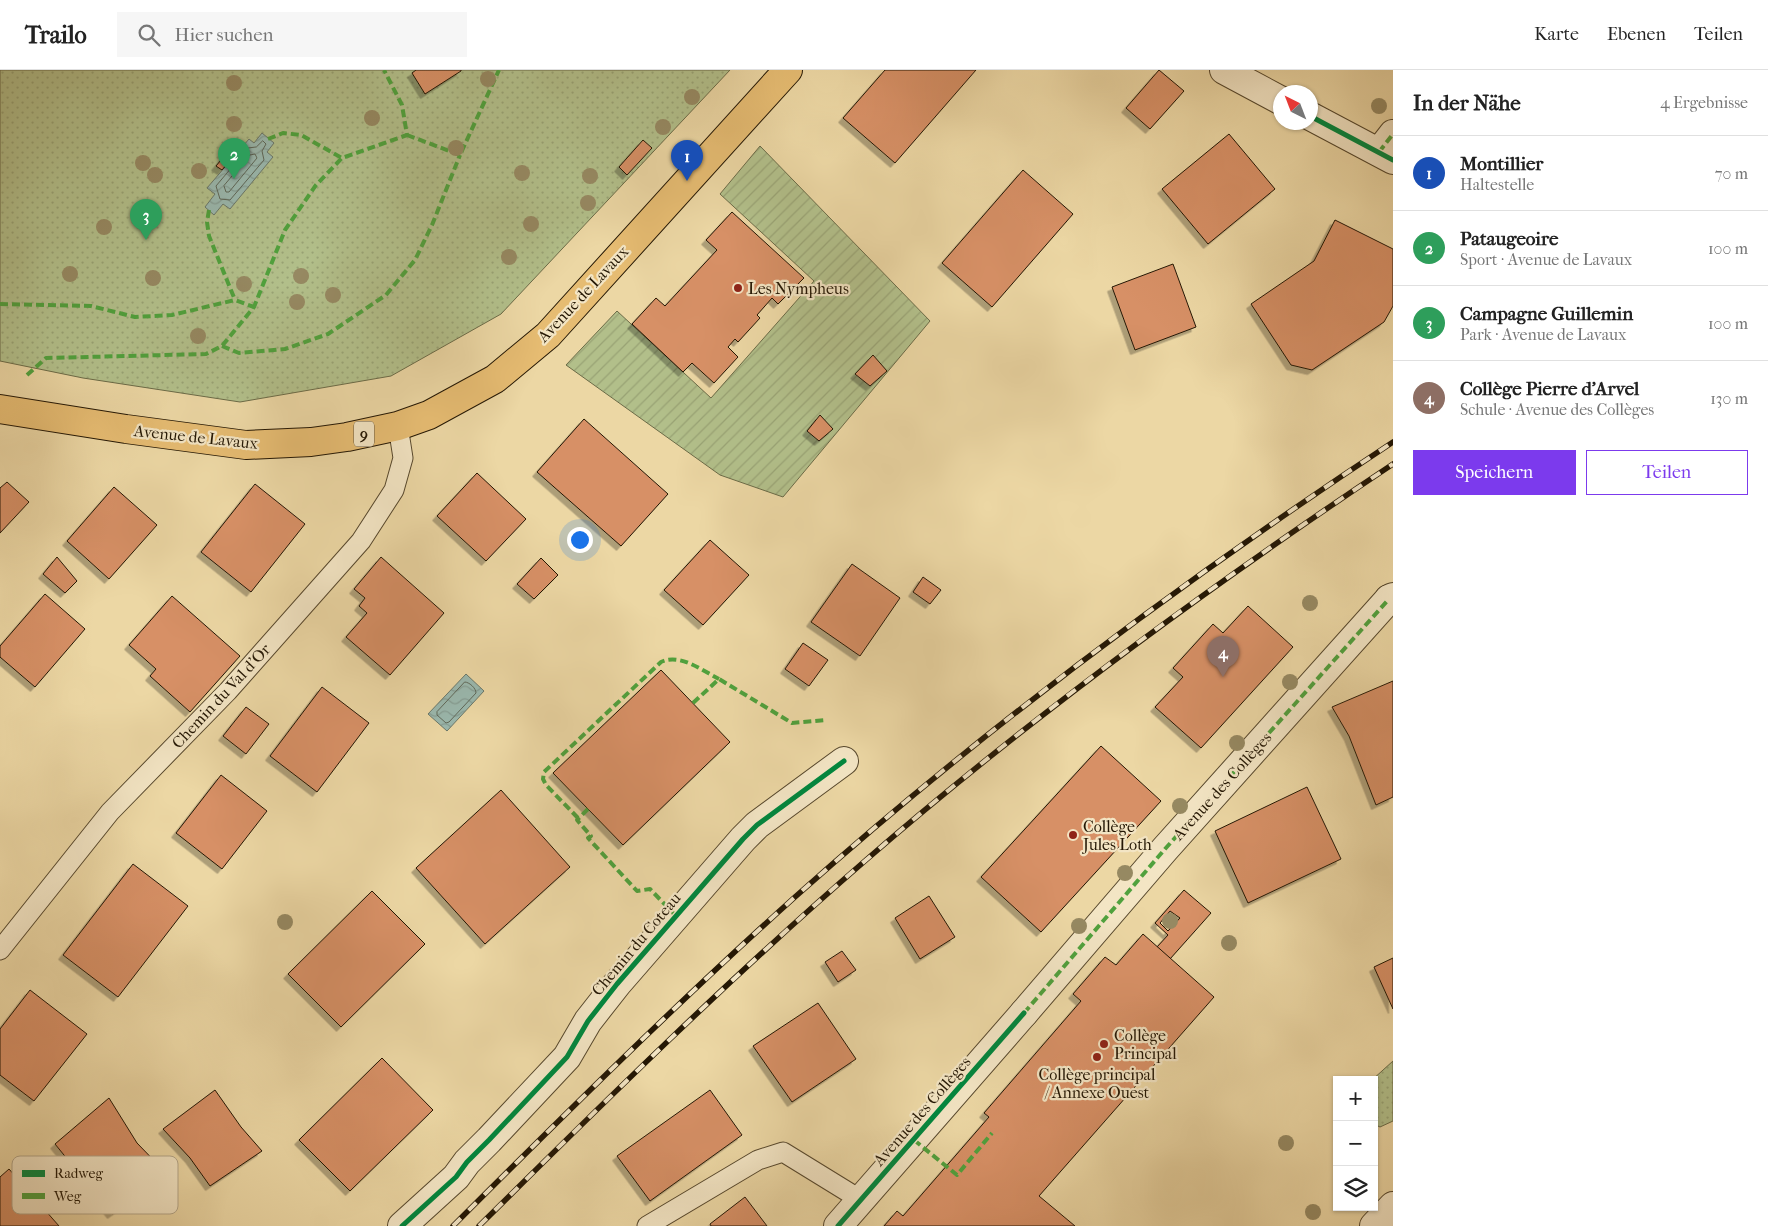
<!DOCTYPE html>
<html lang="de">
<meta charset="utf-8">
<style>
:root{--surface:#fff;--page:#f6f6f6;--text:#222;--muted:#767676;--line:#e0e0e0;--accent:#7c3aed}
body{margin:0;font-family:"IM FELL French Canon",serif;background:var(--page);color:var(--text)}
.controls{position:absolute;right:15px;bottom:15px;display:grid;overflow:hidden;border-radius:0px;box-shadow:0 1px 4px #0004}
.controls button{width:45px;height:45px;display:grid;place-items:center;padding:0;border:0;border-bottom:1px solid var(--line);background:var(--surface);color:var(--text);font:25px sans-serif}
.compass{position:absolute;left:1273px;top:15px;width:45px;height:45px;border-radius:50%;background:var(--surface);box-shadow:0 1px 4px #0004;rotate:318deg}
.you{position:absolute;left:579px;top:469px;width:18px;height:18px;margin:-12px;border:4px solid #fff;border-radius:50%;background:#1a73e8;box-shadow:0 0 0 8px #1a73e833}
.badge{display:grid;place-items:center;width:32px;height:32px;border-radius:50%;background:var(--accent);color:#fff;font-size:16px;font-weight:700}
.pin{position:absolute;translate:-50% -41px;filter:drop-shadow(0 1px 2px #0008)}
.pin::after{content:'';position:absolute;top:26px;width:18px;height:15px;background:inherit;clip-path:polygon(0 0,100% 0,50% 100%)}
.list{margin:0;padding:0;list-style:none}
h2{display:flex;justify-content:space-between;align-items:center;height:65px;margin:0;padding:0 20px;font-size:21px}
h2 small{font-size:16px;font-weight:400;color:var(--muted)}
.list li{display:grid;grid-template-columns:32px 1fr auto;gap:15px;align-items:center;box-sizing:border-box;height:75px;padding:0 20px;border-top:1px solid var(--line)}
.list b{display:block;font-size:19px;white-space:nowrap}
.list p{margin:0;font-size:16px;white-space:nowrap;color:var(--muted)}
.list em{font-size:16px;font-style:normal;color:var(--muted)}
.actions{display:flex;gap:10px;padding:15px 20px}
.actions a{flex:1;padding:11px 0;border:1px solid var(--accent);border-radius:0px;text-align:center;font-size:18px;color:var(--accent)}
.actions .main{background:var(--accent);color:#fff}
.icon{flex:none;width:28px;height:28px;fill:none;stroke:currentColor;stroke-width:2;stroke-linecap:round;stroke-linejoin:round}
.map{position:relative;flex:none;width:1393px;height:1156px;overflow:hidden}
header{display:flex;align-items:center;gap:30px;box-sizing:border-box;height:70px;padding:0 25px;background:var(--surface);border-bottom:1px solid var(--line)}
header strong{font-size:24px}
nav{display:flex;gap:28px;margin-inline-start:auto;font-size:18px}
.search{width:350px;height:45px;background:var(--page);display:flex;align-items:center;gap:12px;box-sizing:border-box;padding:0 18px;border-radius:0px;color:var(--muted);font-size:19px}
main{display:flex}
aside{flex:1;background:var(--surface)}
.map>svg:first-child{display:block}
.grass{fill:url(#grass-dots);stroke:#6b6b47}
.garden{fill:url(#garden-furrows);stroke:#6b6b47}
.water{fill:url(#water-waves);stroke:#6b786a}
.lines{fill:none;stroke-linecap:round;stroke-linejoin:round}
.shore{stroke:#5f6859;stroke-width:1}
.building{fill:#d79066;stroke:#241704;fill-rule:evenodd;filter:url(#shadow)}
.service-casing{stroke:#56472c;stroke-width:21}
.pedestrian-casing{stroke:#56472c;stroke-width:30}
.minor-casing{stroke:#56472c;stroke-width:30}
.tertiary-casing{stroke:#56472c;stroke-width:30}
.primary-casing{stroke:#241704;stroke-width:30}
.service{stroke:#f3e5c4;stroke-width:19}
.pedestrian{stroke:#f3e5c4;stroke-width:28}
.minor{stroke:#f3e5c4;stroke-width:28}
.tertiary{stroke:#f3e5c4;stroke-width:28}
.primary{stroke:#e6bc72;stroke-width:28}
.rail-casing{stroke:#241704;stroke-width:5.5}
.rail{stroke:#f3e5c4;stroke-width:4;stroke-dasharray:11;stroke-linecap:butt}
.quiet{stroke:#50a13d;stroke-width:4;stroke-dasharray:8 4;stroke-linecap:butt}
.cycleway-casing{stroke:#f3e5c4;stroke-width:8}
.cycleway{stroke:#00873e;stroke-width:5}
.tree{fill:#968962}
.poi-dot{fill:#8f2418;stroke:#f3e5c4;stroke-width:2}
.labels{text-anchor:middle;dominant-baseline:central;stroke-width:4.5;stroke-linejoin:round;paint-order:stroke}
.shield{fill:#f3e5c4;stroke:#62553e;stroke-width:1}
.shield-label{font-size:15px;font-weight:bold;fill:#241704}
.poi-label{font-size:16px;fill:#241704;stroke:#f3e5c4;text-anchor:start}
.street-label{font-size:16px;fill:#241704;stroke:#f3e5c4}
.key{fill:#f3e5c4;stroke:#b5a78a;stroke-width:1}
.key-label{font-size:14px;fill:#241704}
</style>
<header>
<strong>Trailo</strong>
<div class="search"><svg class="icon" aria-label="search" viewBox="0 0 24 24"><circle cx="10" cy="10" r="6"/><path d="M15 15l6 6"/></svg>Hier suchen</div>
<nav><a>Karte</a><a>Ebenen</a><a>Teilen</a></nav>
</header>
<main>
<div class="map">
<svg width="1393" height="1156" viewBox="0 0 1393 1156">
<defs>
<pattern id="grass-dots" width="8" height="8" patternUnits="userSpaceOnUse" patternTransform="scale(1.25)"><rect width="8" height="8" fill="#b2bf8a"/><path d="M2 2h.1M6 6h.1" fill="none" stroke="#99a375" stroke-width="1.8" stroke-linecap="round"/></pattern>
<pattern id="garden-furrows" width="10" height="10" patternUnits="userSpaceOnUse" patternTransform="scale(1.25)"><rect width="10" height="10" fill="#b2bf8a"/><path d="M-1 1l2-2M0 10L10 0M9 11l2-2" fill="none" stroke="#99a375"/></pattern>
<pattern id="water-waves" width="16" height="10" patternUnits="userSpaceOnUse" patternTransform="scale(1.25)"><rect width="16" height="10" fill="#9ab8ae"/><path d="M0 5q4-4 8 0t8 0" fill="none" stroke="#859d94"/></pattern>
<filter id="shadow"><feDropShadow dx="-4.5" dy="4.5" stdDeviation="0" flood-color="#0004"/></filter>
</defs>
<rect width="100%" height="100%" fill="#ecd7a4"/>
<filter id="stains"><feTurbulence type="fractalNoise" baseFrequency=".004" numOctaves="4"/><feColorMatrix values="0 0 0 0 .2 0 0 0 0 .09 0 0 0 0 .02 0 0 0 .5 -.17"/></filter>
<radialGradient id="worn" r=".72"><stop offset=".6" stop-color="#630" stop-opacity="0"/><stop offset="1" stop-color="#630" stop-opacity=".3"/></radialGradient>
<!-- grass -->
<g class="grass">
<polygon points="0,0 730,0 501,244 391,306 240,332 83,308 0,291"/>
<polygon points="1393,991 1393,1051 1380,1057 1374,1054 1374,1010 1372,1010"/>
</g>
<!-- garden -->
<polygon class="garden" points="760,76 930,251 783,427 720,405 566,295 617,241 711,328 814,211 720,124"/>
<!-- water -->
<g class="water">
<polygon points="262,63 274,73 267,82 273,87 230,139 223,134 214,145 205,137 215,124 207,118 249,69 254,73"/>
<polygon points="466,604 484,621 447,661 428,644"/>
</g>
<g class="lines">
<!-- shore -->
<g class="shore">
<polygon points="263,71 266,74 262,81 264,90 230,130 220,129 216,116 248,78 256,77"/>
<polygon points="250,85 255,84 257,88 229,122 226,122 224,116"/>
<path d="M465 612C469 612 476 618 476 623L449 652 446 653 437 645V642Z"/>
</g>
</g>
<!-- building -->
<g class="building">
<polygon points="416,0 461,0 461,1 425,24 412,3"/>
<polygon points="885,0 976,0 895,93 843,48"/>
<polygon points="1159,0 1184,21 1150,59 1126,38"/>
<polygon points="1229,64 1275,119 1208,174 1162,119"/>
<polygon points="643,70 652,78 627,105 619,97"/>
<polygon points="226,84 232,88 222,100 216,96"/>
<polygon points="1023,100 1073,144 992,237 942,193"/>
<polygon points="732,142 804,208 778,234 772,228 757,245 760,248 738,272 735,269 728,277 738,287 714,313 692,293 683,302 632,254 656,228 665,236 717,180 706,170"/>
<polygon points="1335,150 1393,179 1393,236 1384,252 1312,300 1291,295 1251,234 1314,191"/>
<polygon points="1173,194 1196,257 1135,280 1112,217"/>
<polygon points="873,285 887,301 870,316 855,304"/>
<polygon points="820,345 833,359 819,371 807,361"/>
<polygon points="584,349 668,424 621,476 537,402"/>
<polygon points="477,403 526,449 486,491 437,446"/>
<polygon points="7,412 29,432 0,463 0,418"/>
<polygon points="255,414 305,454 251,522 201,482"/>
<polygon points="114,417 157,455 109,509 67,471"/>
<polygon points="710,470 749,505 703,555 664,520"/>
<polygon points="57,487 77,511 65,523 43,504"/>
<polygon points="381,487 444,543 390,605 346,567 367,543 359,536 365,528 354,519"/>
<polygon points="541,488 558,505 534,529 517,514"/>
<polygon points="852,494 900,528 860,586 811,552"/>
<polygon points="923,507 941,520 930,534 913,522"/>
<polygon points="45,524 85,559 35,617 0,587 0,576"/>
<polygon points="172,526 240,586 190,642 150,606 156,599 129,575"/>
<polygon points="1248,536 1293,577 1201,678 1155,637 1183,607 1173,598 1213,554 1223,563"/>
<polygon points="803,573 828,590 809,616 785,599"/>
<polygon points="661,600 730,672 623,775 553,703"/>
<polygon points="1393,611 1393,727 1376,735 1349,666 1332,637"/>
<polygon points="322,617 369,653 317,722 270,686"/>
<polygon points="246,637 269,654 246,684 223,666"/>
<polygon points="1101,676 1161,731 1041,862 981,807"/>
<polygon points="221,705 267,741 222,799 176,763"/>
<polygon points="1307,717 1341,789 1248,833 1215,761"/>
<polygon points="501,720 570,797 485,874 416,798"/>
<polygon points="133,794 188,836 118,927 63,885"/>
<path d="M1184 820 1211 843 1170 889 1157 877 1168 865 1155 853ZM1170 841 1180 848 1168 861 1160 853Z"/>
<polygon points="372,821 425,874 341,957 288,904"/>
<polygon points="929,826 955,867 920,889 895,848"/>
<polygon points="1143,864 1214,927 1039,1126 1075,1156 884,1156 897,1141 903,1146 989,1047 984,1043 1081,931 1073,924 1105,887 1116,895"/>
<polygon points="842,881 856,900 838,912 825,892"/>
<polygon points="1393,888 1393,939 1374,897"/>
<polygon points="30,920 87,964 34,1031 0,1005 0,959"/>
<polygon points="818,933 856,989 792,1032 753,976"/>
<polygon points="382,988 433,1040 350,1121 299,1070"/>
<polygon points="215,1020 241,1057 262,1081 210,1116 190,1088 163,1059"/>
<polygon points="710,1020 742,1065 650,1131 617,1086"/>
<polygon points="109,1028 137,1073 168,1105 112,1144 55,1074"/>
<polygon points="9,1099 59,1156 0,1156 0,1107"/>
<polygon points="745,1127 767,1156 711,1156 710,1154"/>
</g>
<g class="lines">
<!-- service casing -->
<g class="service-casing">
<g id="service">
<polyline points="0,880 110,742 228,621 361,471 394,420 403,388 398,356"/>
<polyline points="647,1156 758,1090 783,1082 861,1130"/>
</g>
</g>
<!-- pedestrian casing -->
<g class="pedestrian-casing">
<g id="pedestrian">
<polyline points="1379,82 1393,64"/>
<polyline points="1024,943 1165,779 1389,529"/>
</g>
</g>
<!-- minor casing -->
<g class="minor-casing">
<g id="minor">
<polyline points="1389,529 1393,527"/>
<polyline points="402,1156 456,1107 467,1092 489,1070 567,987 588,951 617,914 743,769 757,755 844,691"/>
<polyline points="838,1156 1024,943"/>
</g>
</g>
<!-- tertiary casing -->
<g class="tertiary-casing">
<g id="tertiary">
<polyline points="1224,0 1280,30"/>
<polyline points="1310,46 1393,90"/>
<polyline points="1374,1156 1393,1136"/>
</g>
</g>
<!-- primary casing -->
<g class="primary-casing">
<polyline id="primary" points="0,339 126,359 246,375 311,372 347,367 398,356 429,345 495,309 548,265 788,0"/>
</g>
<!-- service -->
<use href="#service" class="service"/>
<!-- pedestrian -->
<use href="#pedestrian" class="pedestrian"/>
<!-- minor -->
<use href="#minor" class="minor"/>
<!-- tertiary -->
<use href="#tertiary" class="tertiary"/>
<!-- primary -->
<use href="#primary" class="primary"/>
<!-- rail casing -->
<g class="rail-casing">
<g id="rail">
<path d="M453 1156C565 1044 677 933 795 827 982 660 1184 510 1393 372"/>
<path d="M479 1156C605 1031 732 906 866 790 1033 645 1210 516 1393 394"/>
</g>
</g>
<!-- rail -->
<use href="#rail" class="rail"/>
<!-- quiet -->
<g class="quiet">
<polyline points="407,65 460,85 499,0"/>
<polyline points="268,69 283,63 301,65 342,88"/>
<polyline points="1379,82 1393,64"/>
<polyline points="209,140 207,152 209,166 235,230"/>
<polyline points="0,234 91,236 135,247 172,245 235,230 254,237"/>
<polyline points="222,276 239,283 285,279 328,264 386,225 415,190 432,155 460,85"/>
<polyline points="27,305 46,288 206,284 222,276 254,237 285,160 316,115 342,88 407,65 402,35 384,0"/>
<polyline points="693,633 719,609 792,653 826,650"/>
<polyline points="588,739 577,750 591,766 588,768 637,821 650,819 676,846"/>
<path d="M578 748 546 715 543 709 544 702 661 592C680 583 701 600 719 609"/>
<polyline points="1024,943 1165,779 1389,529"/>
<polyline points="914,1070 957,1105 992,1063"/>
</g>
<!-- cycleway casing -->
<g class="cycleway-casing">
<g id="cycleway">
<polyline points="1310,46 1393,90"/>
<polyline points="402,1156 456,1107 467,1092 489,1070 567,987 588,951 617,914 743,769 757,755 844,691"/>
<polyline points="838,1156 1024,943"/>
</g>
</g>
<!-- cycleway -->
<use href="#cycleway" class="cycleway"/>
</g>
<!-- trees -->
<g class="tree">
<circle cx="488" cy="9" r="8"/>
<circle cx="234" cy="13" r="8"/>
<circle cx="692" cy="27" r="8"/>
<circle cx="1379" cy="36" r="8"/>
<circle cx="372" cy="48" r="8"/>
<circle cx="234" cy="54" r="8"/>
<circle cx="663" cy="57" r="8"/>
<circle cx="456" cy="78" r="8"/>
<circle cx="143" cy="93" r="8"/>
<circle cx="199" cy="101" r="8"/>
<circle cx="522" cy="103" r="8"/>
<circle cx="155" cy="105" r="8"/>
<circle cx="590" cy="106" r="8"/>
<circle cx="588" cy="133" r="8"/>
<circle cx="531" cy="154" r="8"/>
<circle cx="104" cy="157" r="8"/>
<circle cx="509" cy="187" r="8"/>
<circle cx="70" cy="204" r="8"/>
<circle cx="301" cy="206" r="8"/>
<circle cx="153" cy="208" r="8"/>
<circle cx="244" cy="214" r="8"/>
<circle cx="333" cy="225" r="8"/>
<circle cx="297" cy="232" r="8"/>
<circle cx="198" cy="266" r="8"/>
<circle cx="1310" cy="533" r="8"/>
<circle cx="1290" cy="612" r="8"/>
<circle cx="1237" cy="673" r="8"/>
<circle cx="1180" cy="736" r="8"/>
<circle cx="1125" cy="803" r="8"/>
<circle cx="1170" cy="851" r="8"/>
<circle cx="285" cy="852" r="8"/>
<circle cx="1079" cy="856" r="8"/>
<circle cx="1229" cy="873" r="8"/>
<circle cx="1286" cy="1073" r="8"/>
<circle cx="1313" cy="1142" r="8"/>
</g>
<!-- markers -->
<g class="poi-dot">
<circle cx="738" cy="218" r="5"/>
<circle cx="1073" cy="765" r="5"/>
<circle cx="1104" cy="974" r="5"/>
<circle cx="1097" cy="987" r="5"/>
</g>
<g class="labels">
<!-- shield labels -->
<rect class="shield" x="354" y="351.5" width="20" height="25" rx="4"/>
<g class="shield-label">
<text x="364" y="364">9</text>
</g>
<!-- poi labels -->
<g class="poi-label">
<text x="748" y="218">Les Nympheus</text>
<text x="1083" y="756">Collège<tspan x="1083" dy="18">Jules Loth</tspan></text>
<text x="1114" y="965">Collège<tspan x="1114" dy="18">Principal</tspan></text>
<text x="1097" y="1004" text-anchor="middle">Collège principal<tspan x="1097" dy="18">/ Annexe Ouest</tspan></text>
</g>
<!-- street labels -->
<g class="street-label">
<text transform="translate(583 224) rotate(-47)">Avenue de Lavaux</text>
<text transform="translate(196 367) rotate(6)">Avenue de Lavaux</text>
<text transform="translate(221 626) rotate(-47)">Chemin du Val d'Or</text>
<text transform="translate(1222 716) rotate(-48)">Avenue des Collèges</text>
<text transform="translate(636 874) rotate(-50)">Chemin du Coteau</text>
<text transform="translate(922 1041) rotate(-49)">Avenue des Collèges</text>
</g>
</g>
<!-- legend -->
<rect x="12" y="1086" width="166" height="58" rx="8" class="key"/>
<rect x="22" y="1100" width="23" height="7" fill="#00873e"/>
<rect x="22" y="1123" width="23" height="6" fill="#50a13d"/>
<g class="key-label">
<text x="54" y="1108">Radweg</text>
<text x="54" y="1131">Weg</text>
</g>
<rect width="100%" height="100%" filter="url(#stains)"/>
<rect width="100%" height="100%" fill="url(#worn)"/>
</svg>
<div class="controls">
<button>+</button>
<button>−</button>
<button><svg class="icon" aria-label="layers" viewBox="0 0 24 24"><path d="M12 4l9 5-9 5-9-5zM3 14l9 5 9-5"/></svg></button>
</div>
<svg class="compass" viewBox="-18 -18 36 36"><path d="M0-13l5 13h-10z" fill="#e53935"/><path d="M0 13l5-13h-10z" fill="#767676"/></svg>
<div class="you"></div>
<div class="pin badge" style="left:687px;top:111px;background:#1a4fb4">1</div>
<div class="pin badge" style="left:234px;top:109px;background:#2e9e5b">2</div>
<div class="pin badge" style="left:146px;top:170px;background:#2e9e5b">3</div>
<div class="pin badge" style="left:1223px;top:607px;background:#8d6e63">4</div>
</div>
<aside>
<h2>In der Nähe<small>4 Ergebnisse</small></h2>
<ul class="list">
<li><span class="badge" style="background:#1a4fb4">1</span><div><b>Montillier</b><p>Haltestelle</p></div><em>70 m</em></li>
<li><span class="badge" style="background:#2e9e5b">2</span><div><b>Pataugeoire</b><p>Sport · Avenue de Lavaux</p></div><em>100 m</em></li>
<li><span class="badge" style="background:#2e9e5b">3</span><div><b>Campagne Guillemin</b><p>Park · Avenue de Lavaux</p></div><em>100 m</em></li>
<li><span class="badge" style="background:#8d6e63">4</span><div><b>Collège Pierre d'Arvel</b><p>Schule · Avenue des Collèges</p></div><em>130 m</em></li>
</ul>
<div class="actions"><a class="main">Speichern</a><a>Teilen</a></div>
</aside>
</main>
